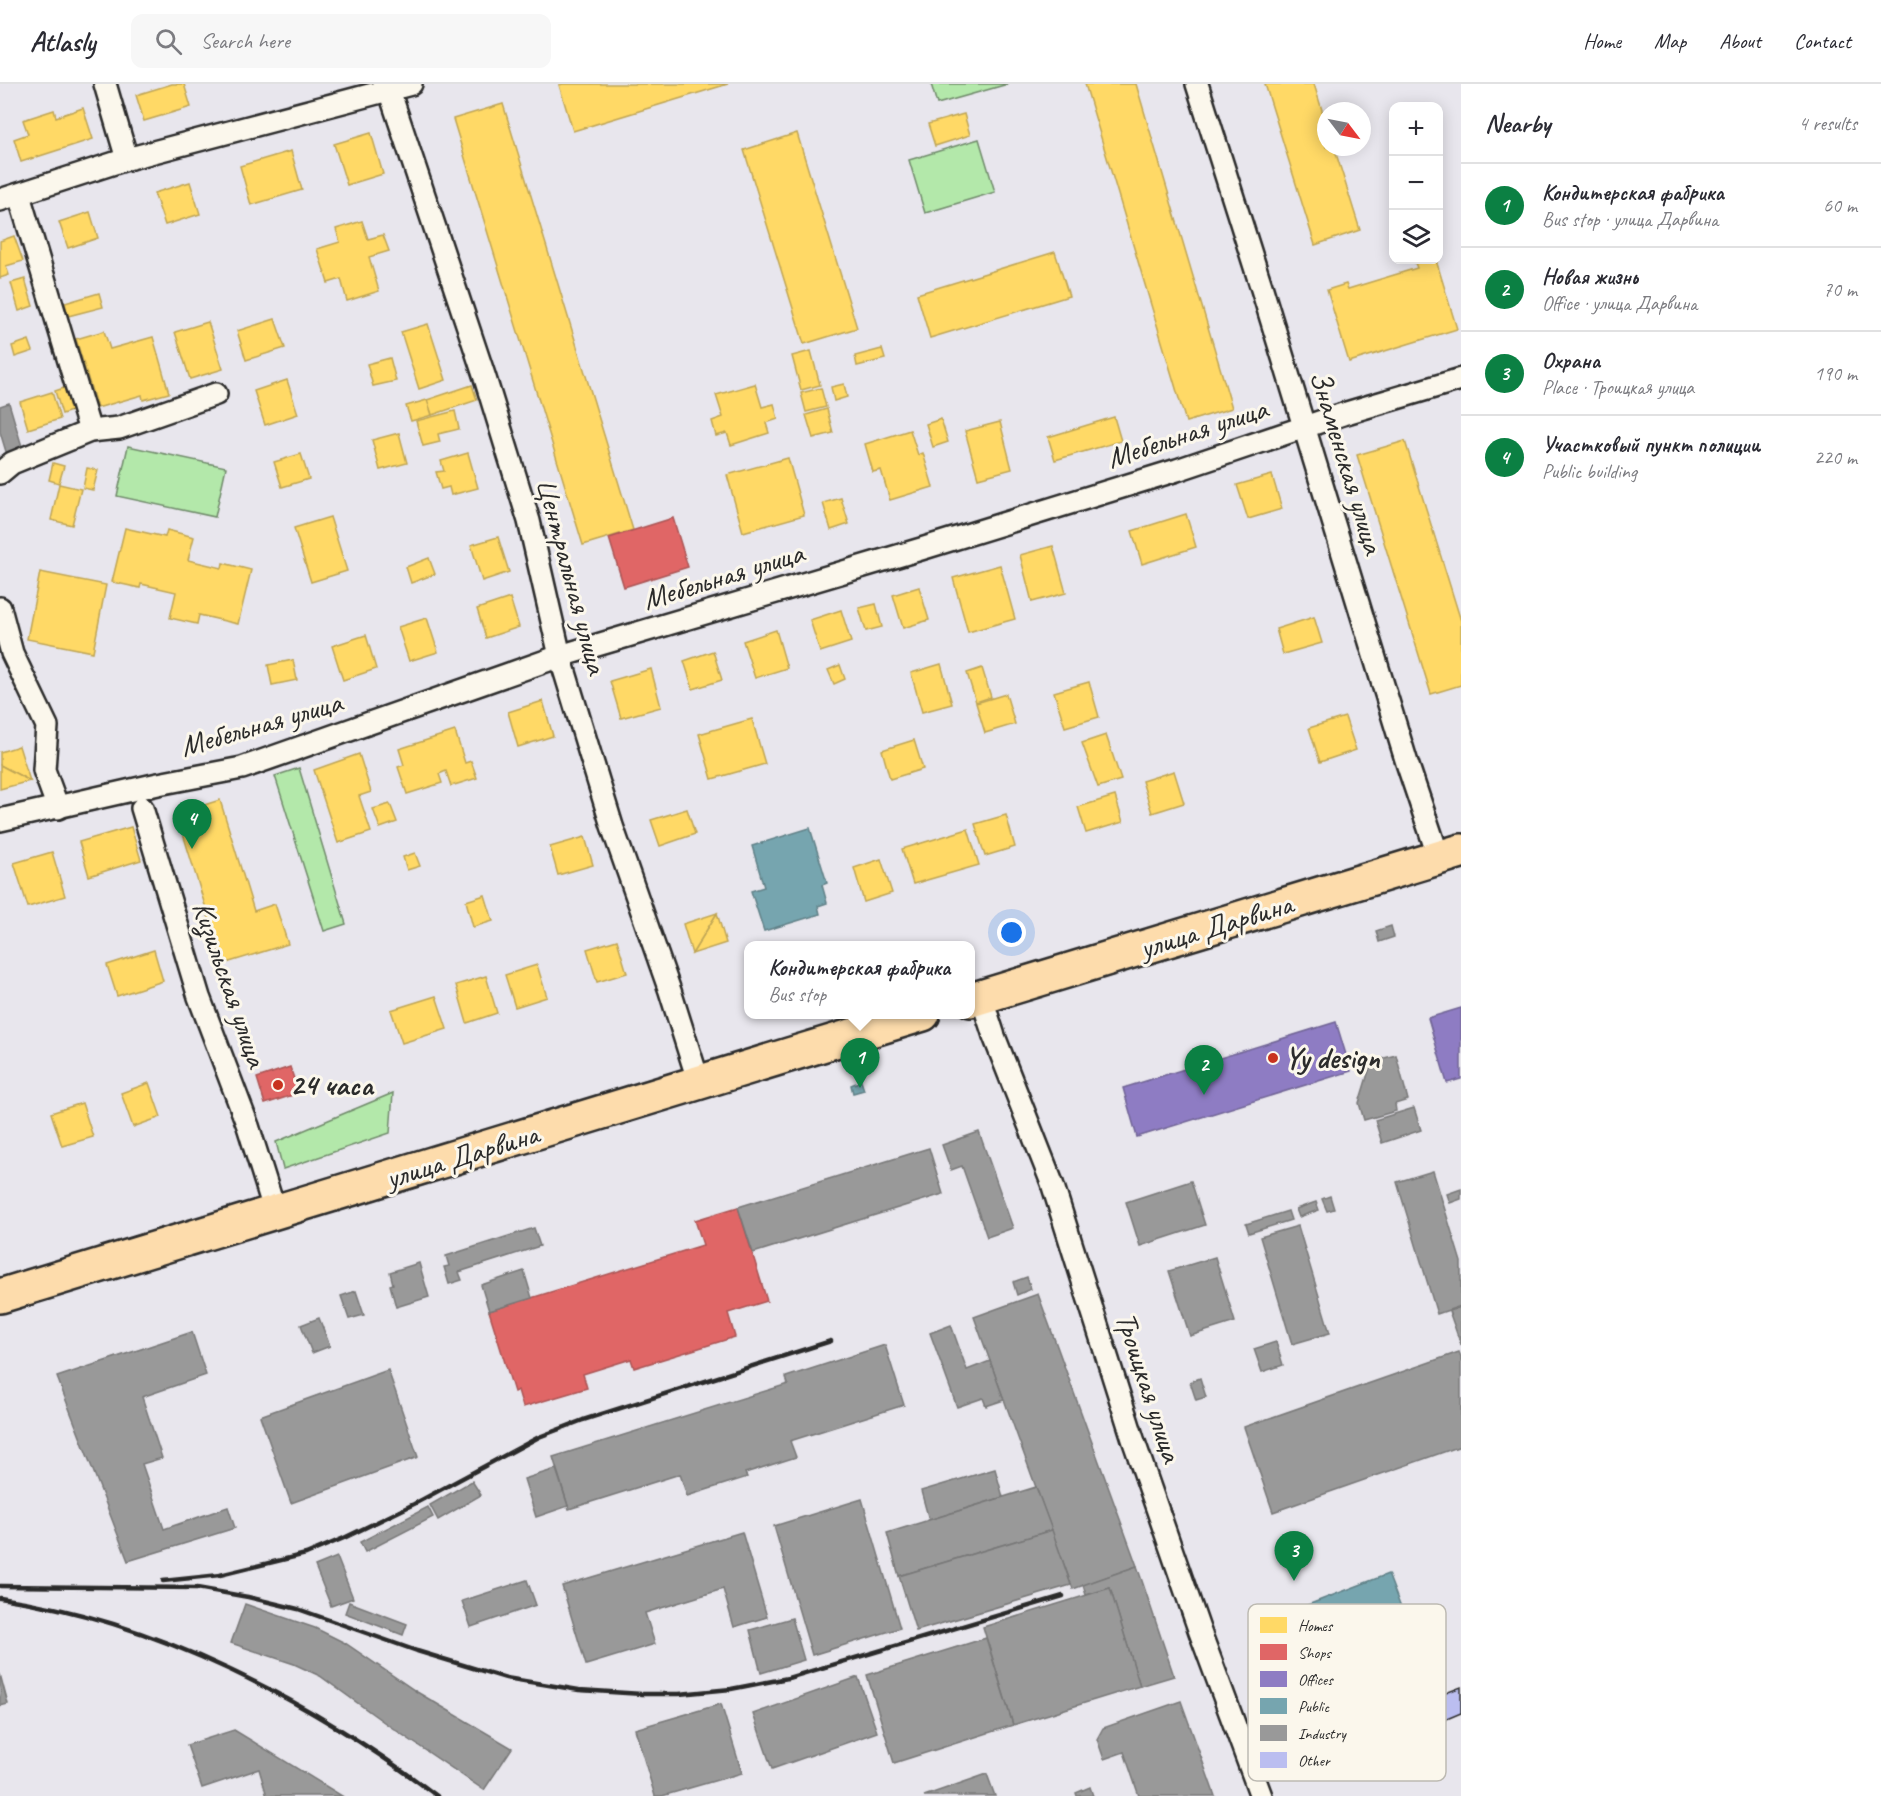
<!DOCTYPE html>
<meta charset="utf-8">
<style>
:root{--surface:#fff;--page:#f7f7f7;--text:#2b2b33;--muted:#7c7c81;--line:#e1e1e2;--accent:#0b8043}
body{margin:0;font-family:Caveat,sans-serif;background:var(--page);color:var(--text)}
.controls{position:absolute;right:18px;top:18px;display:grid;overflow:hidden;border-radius:12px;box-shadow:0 3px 15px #0003}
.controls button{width:54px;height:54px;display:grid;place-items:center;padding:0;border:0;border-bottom:2px solid var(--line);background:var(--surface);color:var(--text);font:30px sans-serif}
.compass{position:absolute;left:1317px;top:18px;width:54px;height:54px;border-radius:50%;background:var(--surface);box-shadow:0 3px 15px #0003;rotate:122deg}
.you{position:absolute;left:1012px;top:849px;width:21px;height:21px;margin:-15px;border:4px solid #fff;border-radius:50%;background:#1a73e8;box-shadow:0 0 0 9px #1a73e833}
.badge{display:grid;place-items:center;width:39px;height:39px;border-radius:50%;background:var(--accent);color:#fff;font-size:20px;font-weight:700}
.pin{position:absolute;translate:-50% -50px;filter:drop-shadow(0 2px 3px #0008)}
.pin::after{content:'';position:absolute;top:32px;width:21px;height:18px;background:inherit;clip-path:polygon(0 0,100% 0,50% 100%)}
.popup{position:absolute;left:744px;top:857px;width:231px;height:78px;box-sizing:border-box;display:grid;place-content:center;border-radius:12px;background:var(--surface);filter:drop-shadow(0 2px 4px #0005);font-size:20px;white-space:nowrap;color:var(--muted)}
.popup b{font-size:22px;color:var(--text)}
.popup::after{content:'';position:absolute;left:50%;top:100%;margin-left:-12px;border:12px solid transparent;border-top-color:var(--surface)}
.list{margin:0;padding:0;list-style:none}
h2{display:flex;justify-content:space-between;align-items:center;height:78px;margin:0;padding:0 24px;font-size:26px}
h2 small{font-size:20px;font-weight:400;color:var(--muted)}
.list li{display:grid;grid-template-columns:39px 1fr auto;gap:18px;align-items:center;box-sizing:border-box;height:84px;padding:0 24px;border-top:2px solid var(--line)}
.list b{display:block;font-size:22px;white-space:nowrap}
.list p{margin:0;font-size:20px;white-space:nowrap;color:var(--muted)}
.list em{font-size:20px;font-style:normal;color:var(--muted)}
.icon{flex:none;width:33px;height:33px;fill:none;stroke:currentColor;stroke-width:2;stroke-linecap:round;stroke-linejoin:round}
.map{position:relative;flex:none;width:1461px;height:1712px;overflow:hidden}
header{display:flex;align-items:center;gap:36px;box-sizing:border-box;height:84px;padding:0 30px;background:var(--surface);border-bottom:2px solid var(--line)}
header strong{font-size:28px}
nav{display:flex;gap:33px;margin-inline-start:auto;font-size:21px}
.search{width:420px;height:54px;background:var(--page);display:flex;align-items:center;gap:15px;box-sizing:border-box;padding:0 21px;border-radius:12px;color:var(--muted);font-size:22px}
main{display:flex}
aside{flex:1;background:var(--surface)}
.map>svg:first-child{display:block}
.green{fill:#b3e8aa;stroke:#6f8a6a;stroke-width:1.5}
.homes{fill:#ffd966;stroke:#bfa554;stroke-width:1.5}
.shops{fill:#e06666;stroke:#aa5454;stroke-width:1.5}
.offices{fill:#8e7cc3;stroke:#706495;stroke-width:1.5}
.public{fill:#76a5af;stroke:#608087;stroke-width:1.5}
.industry{fill:#999;stroke:#787878;stroke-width:1.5}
.building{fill:#bbbef0;stroke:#2b2b2b;stroke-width:1.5}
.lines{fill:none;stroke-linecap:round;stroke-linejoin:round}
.minor-casing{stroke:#2b2b2b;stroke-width:26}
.primary-casing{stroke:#2b2b2b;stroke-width:38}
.minor{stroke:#fbf7ec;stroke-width:21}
.primary{stroke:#fddcac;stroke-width:33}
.rail{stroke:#2b2b2b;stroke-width:4.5}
.poi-dot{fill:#c8321e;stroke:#fbf7ec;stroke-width:2}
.labels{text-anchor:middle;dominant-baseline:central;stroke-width:6;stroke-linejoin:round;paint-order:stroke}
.street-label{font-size:30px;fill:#2b2b2b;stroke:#fbf7ec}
.poi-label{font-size:30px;font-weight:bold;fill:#2b2b2b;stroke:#fbf7ec;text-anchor:start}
.key{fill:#fbf7ec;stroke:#bdbab2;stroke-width:1.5}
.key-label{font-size:16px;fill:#2b2b2b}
</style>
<header>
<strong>Atlasly</strong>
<div class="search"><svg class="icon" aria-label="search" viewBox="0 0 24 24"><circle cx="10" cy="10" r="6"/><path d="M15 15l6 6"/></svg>Search here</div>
<nav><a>Home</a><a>Map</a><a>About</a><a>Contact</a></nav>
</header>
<main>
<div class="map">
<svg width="1461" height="1712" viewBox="0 0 1461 1712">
<rect width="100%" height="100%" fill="#e8e6ed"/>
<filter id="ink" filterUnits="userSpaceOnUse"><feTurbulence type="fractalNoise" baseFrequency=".0167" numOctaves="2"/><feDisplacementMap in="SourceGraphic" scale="12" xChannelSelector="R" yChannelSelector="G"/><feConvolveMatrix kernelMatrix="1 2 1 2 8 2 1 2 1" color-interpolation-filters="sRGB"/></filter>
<g filter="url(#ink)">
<!-- green -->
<g class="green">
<polygon points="931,0 1008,0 937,20"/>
<polygon points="979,55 995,108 925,129 909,76"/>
<polygon points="128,362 226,383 215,433 117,412"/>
<polygon points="299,684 346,840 324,847 275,692"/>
<polygon points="393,1009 390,1049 283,1085 276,1058"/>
</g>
<!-- homes -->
<g class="homes">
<polygon points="172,0 184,0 191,23 144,37 136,11"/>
<polygon points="563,0 728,0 573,47 559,1"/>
<polygon points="1085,0 1136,0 1232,324 1186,338"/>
<polygon points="1265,0 1314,0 1326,39 1326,63 1334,63 1360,146 1315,161"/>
<polygon points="503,20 633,446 583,461 453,35"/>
<polygon points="83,24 93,55 21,78 14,55 28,50 23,36 54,26 56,33"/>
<polygon points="964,30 970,51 935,62 928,40"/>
<polygon points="371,49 383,90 347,101 334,60"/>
<polygon points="797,49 857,244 804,260 744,66"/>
<polygon points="291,67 302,106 251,121 240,82"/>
<polygon points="190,98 200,130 165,141 154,109"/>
<polygon points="90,128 98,154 68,164 59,138"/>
<polygon points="362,137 368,155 383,151 389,167 369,173 379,207 347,217 341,195 328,199 317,165 340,158 336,145"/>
<polygon points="14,152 23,177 6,182 9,191 0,194 0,157"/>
<polygon points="1055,168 1069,212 930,254 917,210"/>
<polygon points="1427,176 1436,176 1457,245 1349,278 1327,206 1346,200 1348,205 1417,184 1415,179"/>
<polygon points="25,195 33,222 19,227 11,199"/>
<polygon points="99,209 103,223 68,232 65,219"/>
<polygon points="275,235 285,264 246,276 237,247"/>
<polygon points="208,238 223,285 190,295 175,248"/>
<polygon points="428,240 446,296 419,305 401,248"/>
<polygon points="104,247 110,265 153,253 169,309 143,316 142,311 97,324 76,255"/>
<polygon points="29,256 33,267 15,273 12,262"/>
<polygon points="882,265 885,275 857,282 855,272"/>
<polygon points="811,267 820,301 801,306 792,272"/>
<polygon points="390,274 396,297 373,302 367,280"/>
<polygon points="287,296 298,330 265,341 254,307"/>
<polygon points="755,300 762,323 774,320 778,335 766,339 769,349 731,361 727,349 716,352 712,337 723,333 716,311"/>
<polygon points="844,300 847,313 834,317 831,303"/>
<polygon points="73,301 81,324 62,330 55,307"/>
<polygon points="472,301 477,316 432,331 427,316"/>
<polygon points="821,304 826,323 806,328 801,309"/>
<polygon points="52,308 60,335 28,345 20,318"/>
<polygon points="427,316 432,331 411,337 406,322"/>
<polygon points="827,325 833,349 813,354 806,331"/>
<polygon points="455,327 459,345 438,350 440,358 423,362 416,337"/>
<polygon points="1114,333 1121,357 1055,376 1048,353"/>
<polygon points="941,335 948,358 933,363 926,340"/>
<polygon points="1000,338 1012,385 978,394 965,347"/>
<polygon points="910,346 918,371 923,369 933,403 890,416 881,386 873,388 865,360"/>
<polygon points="399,349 407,379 380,386 372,356"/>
<polygon points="1405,357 1461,537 1461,601 1431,610 1357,371"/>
<polygon points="468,369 478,404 451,411 449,403 441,405 436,388 444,387 441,377"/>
<polygon points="301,370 309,395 282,403 274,378"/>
<polygon points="788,374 804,431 743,448 727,391"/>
<polygon points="53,379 64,382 59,399 49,396"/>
<polygon points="87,384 98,386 93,406 83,404"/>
<polygon points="1272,391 1282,425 1248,435 1237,401"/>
<polygon points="59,400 81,405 72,441 51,436"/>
<polygon points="841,414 849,440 831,446 823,419"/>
<polygon points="1186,430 1196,463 1142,480 1132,447"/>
<polygon points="330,433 347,487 311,498 294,444"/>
<polygon points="125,444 165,453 167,446 194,453 188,476 222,484 223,479 251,486 238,540 199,531 197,540 170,534 176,508 141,500 140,504 112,498"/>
<polygon points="498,453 509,488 482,497 471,461"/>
<polygon points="1053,462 1066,509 1032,518 1020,471"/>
<polygon points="429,474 435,490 411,499 406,483"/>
<polygon points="1000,481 1015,535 968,548 953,494"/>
<polygon points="40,488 106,501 93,568 27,555"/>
<polygon points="919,503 929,536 903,544 893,511"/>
<polygon points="510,514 519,543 486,554 477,525"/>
<polygon points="876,520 882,543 866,547 859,524"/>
<polygon points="841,526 851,558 820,568 810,536"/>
<polygon points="1314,533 1322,559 1283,570 1276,545"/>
<polygon points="427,534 438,568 409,577 398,543"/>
<polygon points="776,546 787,584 755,594 743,557"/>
<polygon points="366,551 376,585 343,596 332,562"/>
<polygon points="713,567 722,596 693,605 684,577"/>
<polygon points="293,576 297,596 272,601 268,581"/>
<polygon points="941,580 952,620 922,628 911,589"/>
<polygon points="840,581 845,595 834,600 828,586"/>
<polygon points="982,584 991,613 976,618 967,589"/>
<polygon points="651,585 661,623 621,634 610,597"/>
<polygon points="1089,598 1099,633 1065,643 1054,608"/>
<polygon points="1006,610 1015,640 985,649 976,619"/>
<polygon points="543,617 553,652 518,663 508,628"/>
<polygon points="1345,633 1356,666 1320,678 1309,644"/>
<polygon points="752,635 765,680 712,695 699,650"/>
<polygon points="455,647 465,679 471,677 477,694 451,702 446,687 439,690 442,699 407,710 398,683 404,681 399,665"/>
<polygon points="1106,651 1121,696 1098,703 1082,659"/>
<polygon points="914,656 923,685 890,695 882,666"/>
<polygon points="19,662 30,697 0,681 0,668"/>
<polygon points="359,670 371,708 359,712 371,748 338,759 314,686"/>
<polygon points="0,681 30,697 0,705"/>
<polygon points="1174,687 1184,719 1152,729 1142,697"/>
<polygon points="1115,712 1123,738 1086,749 1078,723"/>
<polygon points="220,716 254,827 275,820 288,860 223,880 180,740 185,738 182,728"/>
<polygon points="390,720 397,738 380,744 373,725"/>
<polygon points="687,725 695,750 660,762 651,736"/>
<polygon points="1006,731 1015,763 985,772 975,740"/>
<polygon points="131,743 141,776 89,792 79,758"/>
<polygon points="968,745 979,781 913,800 902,765"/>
<polygon points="585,753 593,781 558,791 550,763"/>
<polygon points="52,768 65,812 28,823 14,779"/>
<polygon points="415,769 420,782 407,786 403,773"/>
<polygon points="881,775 892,809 864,818 854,784"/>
<polygon points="485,811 493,837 473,843 466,817"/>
<polygon points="717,829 726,859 692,870"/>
<polygon points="717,829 692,870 683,840"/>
<polygon points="617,856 627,889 597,898 587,865"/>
<polygon points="154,866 163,897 117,912 107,881"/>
<polygon points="537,881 547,913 515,923 505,891"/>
<polygon points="486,892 497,929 467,939 456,901"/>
<polygon points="436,912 447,945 402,959 391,926"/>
<polygon points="149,999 161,1033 133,1043 121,1009"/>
<polygon points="82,1019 93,1053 62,1062 51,1029"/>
</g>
<!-- shops -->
<g class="shops">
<polygon points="673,434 688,483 624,503 609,454"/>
<polygon points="290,983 299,1009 265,1020 257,994"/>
<polygon points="738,1123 767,1217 728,1229 735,1253 634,1284 631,1275 583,1290 587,1304 523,1323 518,1306 514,1308 489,1227 703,1161 695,1136"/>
</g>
<!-- offices -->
<g class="offices">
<polygon points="1461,924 1461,995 1447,999 1428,934"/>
<polygon points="1336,938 1351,987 1137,1053 1123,1004"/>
</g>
<!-- public -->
<g class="public">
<polygon points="810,744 827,799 822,801 827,819 818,822 820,830 764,847 751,807 764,803 752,762"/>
<polygon points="861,997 864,1006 853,1009 851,1001"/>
<polygon points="1388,1490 1403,1529 1363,1544 1389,1613 1427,1599 1441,1637 1360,1668 1305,1522"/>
</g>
<!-- industry -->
<g class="industry">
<polygon points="9,319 23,366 7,371 0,348 0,322"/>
<polygon points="1391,842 1394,853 1379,858 1376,847"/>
<polygon points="1396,971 1408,1016 1395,1020 1396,1027 1364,1036 1359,1019 1370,983 1369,978"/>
<polygon points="1414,1024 1421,1046 1382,1059 1375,1036"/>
<polygon points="979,1048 1013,1144 987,1153 962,1082 951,1086 942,1061"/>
<polygon points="929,1064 943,1110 753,1169 738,1123"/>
<polygon points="1433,1087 1461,1178 1461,1222 1437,1230 1397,1098"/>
<polygon points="1191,1097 1205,1141 1140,1162 1126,1118"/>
<polygon points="1461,1105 1461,1115 1450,1119 1447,1110"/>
<polygon points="1330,1112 1334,1125 1327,1127 1322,1115"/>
<polygon points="1316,1118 1319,1126 1299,1133 1296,1125"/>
<polygon points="1288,1127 1291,1136 1249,1149 1246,1140"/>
<polygon points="1298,1142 1330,1249 1292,1260 1260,1153"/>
<polygon points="534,1144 540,1162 459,1188 462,1196 449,1200 444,1183 449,1182 446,1172"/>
<polygon points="1215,1173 1235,1238 1190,1252 1169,1187"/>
<polygon points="419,1179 429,1213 396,1223 390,1201 393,1200 390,1188"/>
<polygon points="524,1187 532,1214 489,1227 481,1201"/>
<polygon points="1027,1193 1031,1205 1017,1211 1013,1198"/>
<polygon points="356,1207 364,1231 349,1235 341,1212"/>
<polygon points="1038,1210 1137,1482 1073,1505 974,1233"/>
<polygon points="1461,1223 1461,1261 1449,1227"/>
<polygon points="319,1234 330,1262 312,1269 301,1241"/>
<polygon points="951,1241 967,1286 990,1277 1004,1316 986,1322 983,1314 957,1323 930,1249"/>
<polygon points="192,1248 206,1291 142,1313 162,1374 142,1380 164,1445 228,1423 235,1444 128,1477 57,1293"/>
<polygon points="1276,1258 1283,1281 1262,1288 1254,1265"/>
<polygon points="885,1261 904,1321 790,1357 796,1373 745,1389 747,1393 687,1412 680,1390 569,1425 553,1373 788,1300 786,1293"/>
<polygon points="1459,1268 1461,1273 1461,1362 1273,1428 1244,1343"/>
<polygon points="388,1286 418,1373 291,1419 260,1332"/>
<polygon points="1200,1294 1206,1313 1196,1316 1190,1298"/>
<polygon points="556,1385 568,1422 536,1433 524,1395"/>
<polygon points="995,1385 1003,1413 929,1436 921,1407"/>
<polygon points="472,1397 481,1411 438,1436 430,1421"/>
<polygon points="1036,1403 1052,1446 899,1492 887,1449"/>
<polygon points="862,1415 900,1544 812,1571 774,1442"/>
<polygon points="428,1423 433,1433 365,1468 360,1458"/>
<polygon points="1052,1446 1071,1501 916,1547 899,1492"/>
<polygon points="742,1448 767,1533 734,1543 723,1505 645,1529 655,1560 586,1581 562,1502"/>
<polygon points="337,1473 353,1514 331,1522 315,1482"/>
<polygon points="1137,1482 1174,1592 1140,1602 1110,1504 1086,1511 1083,1501"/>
<polygon points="527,1496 536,1521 471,1543 462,1517"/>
<polygon points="1110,1504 1140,1602 1013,1641 983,1543"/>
<polygon points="349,1518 407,1540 403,1551 345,1529"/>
<polygon points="245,1520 315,1544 345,1559 417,1608 512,1664 484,1706 388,1641 320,1592 294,1580 231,1559"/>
<polygon points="792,1534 804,1576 761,1589 750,1546"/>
<polygon points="986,1554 1013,1641 894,1679 867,1591"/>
<polygon points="0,1590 8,1620 0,1622"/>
<polygon points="858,1593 877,1648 772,1685 753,1630"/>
<polygon points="1181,1617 1215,1712 1139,1712 1124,1668 1104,1675 1097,1655 1103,1644"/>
<polygon points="721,1620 742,1689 662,1712 655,1712 635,1645"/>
<polygon points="234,1646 342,1712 267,1712 259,1685 202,1704 187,1661"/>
<polygon points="987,1690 995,1712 924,1712"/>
<polygon points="1090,1703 1093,1712 1077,1712 1076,1709"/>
</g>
<!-- building -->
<polygon class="building" points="1461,1603 1461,1629 1442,1637 1433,1614"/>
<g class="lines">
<!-- minor casing -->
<g class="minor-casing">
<g id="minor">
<polyline points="105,0 127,75"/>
<polyline points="387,0 485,294 529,437 560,572 612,742 670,907 699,999"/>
<polyline points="1197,0 1262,205 1407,679 1439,774"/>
<polyline points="19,111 90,347"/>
<polyline points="0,116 127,75 411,0"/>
<polyline points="0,389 12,379 90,347 119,344 216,310"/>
<polyline points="0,524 12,569 47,642 44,686 58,724"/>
<polyline points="142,724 199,913 248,1042 275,1128"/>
<polyline points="0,736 158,700 242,684 560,572 921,465 1177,386 1343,330 1461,295"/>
<polyline points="981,912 994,952 1052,1099 1133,1355 1200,1548 1261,1712"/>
</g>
</g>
<!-- primary casing -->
<g class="primary-casing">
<g id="primary">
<polyline points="971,916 1461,767"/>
<polyline points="0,1212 923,930"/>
</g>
</g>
<!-- minor -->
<use href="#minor" class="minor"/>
<!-- primary -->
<use href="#primary" class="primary"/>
<!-- rail -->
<g class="rail">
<polyline points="163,1497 220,1491 306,1470 344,1454 414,1420 539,1353 583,1336 831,1257"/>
<polyline points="0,1502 197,1504 248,1513 298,1525 417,1567 506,1594 579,1606 642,1610 679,1610 731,1605 788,1594 1063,1512"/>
<path d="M0 1514C155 1536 313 1618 437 1712"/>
</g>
</g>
</g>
<!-- markers -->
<g class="poi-dot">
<circle cx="1273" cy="974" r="6"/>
<circle cx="278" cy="1001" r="6"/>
</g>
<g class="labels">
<!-- street labels -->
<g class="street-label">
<text transform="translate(1187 349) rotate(-18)">Мебельная улица</text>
<text transform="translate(1347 378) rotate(73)">Знаменская улица</text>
<text transform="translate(572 492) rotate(75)">Центральная улица</text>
<text transform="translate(723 492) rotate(-17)">Мебельная улица</text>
<text transform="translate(261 640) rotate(-16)">Мебельная улица</text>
<text transform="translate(1216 842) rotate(-17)">улица Дарвина</text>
<text transform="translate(230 900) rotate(71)">Кизильская улица</text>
<text transform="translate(462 1072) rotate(-17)">улица Дарвина</text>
<text transform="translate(1149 1303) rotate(72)">Троицкая улица</text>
</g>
<!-- poi labels -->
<g class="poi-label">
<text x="1285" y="974">Yy design</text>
<text x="290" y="1001">24 часа</text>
</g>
</g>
<!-- legend -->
<rect x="1248" y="1520" width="198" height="177" rx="9" class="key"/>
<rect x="1260" y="1533" width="27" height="16" fill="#ffd966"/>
<rect x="1260" y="1560" width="27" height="16" fill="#e06666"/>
<rect x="1260" y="1587" width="27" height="16" fill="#8e7cc3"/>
<rect x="1260" y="1614" width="27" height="16" fill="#76a5af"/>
<rect x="1260" y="1641" width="27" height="16" fill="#999"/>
<rect x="1260" y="1668" width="27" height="16" fill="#bbbef0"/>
<g class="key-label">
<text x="1298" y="1547">Homes</text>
<text x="1298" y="1574">Shops</text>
<text x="1298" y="1601">Offices</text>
<text x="1298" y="1628">Public</text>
<text x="1298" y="1655">Industry</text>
<text x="1298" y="1682">Other</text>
</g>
</svg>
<div class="controls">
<button>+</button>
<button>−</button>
<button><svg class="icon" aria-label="layers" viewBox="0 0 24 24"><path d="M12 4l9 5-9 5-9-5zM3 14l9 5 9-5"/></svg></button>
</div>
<svg class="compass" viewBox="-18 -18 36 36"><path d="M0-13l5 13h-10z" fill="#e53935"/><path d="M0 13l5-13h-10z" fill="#7c7c81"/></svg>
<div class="you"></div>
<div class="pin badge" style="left:860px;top:1004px">1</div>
<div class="popup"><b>Кондитерская фабрика</b>Bus stop</div>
<div class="pin badge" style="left:1204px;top:1011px">2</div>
<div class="pin badge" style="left:1294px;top:1497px">3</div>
<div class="pin badge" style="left:192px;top:765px">4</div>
</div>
<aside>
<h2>Nearby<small>4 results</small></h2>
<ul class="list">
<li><span class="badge">1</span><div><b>Кондитерская фабрика</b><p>Bus stop · улица Дарвина</p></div><em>60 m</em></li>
<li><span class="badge">2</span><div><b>Новая жизнь</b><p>Office · улица Дарвина</p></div><em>70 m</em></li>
<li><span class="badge">3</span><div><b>Охрана</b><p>Place · Троицкая улица</p></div><em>190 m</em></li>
<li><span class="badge">4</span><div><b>Участковый пункт полиции</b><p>Public building</p></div><em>220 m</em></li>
</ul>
</aside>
</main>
